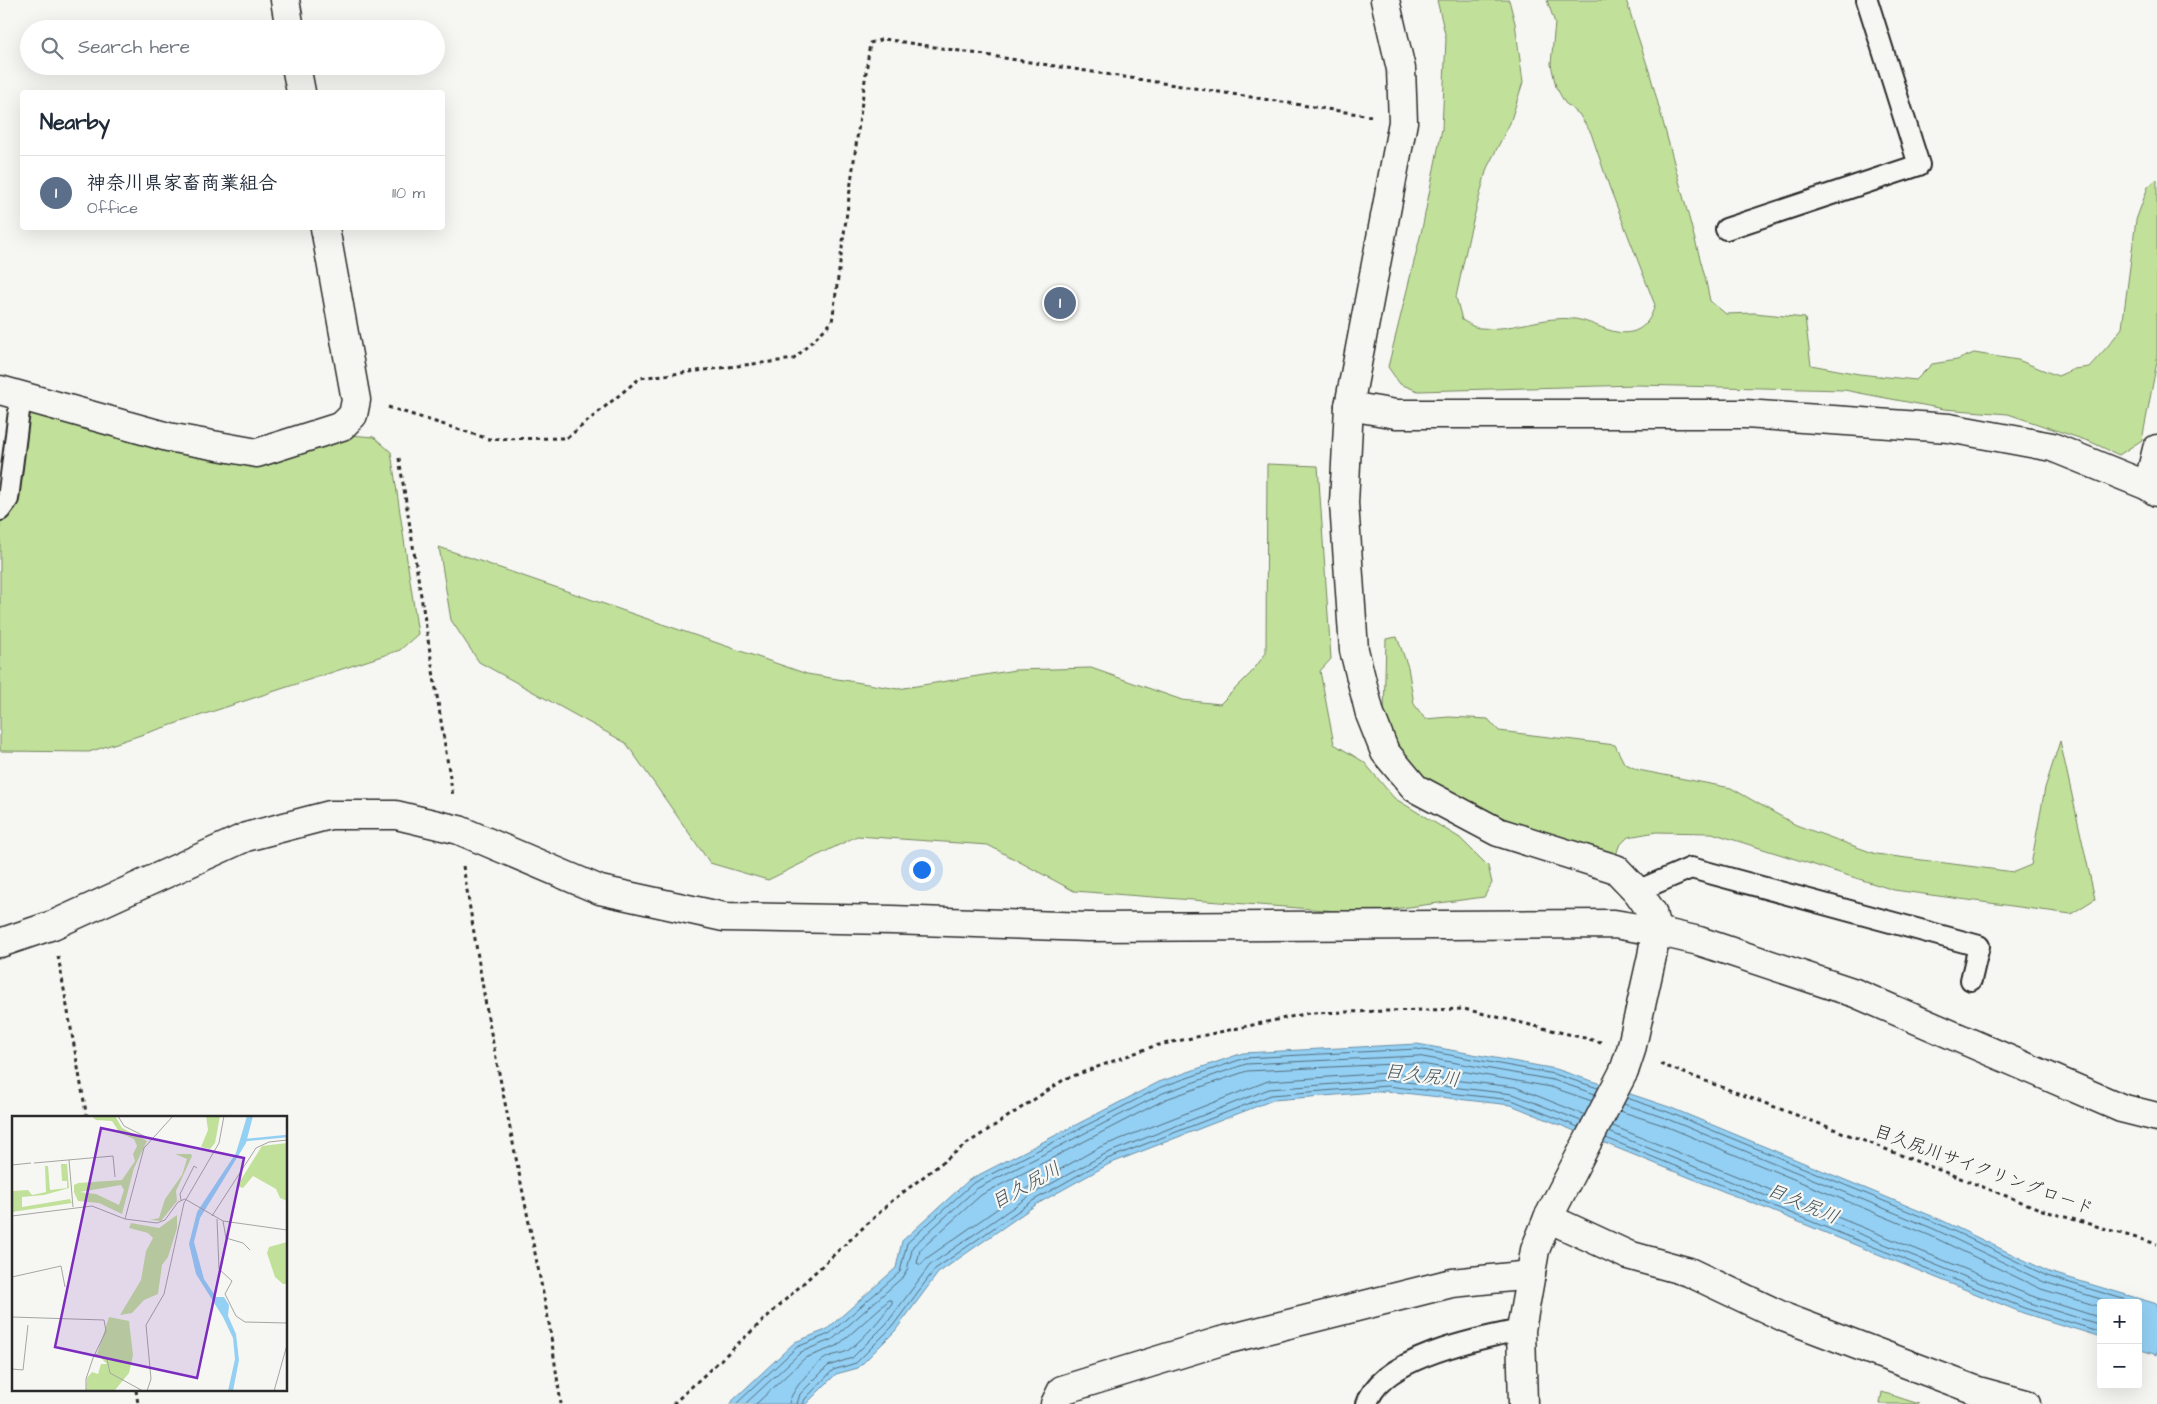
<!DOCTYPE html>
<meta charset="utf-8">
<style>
:root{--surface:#fff;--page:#f2f2f3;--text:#1f2937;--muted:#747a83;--line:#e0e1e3;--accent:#d1495b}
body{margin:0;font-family:"Architects Daughter","Klee One",sans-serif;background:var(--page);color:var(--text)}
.controls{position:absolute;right:15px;bottom:15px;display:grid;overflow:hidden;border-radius:5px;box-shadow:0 5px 20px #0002}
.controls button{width:45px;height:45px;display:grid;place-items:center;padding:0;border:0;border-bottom:1px solid var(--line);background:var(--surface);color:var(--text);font:25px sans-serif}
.you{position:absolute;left:921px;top:869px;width:18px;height:18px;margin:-12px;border:4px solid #fff;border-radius:50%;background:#1a73e8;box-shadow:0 0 0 8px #1a73e833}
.badge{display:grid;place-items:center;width:32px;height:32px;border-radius:50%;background:var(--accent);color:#fff;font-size:16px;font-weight:700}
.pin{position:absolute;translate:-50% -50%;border:2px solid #fff;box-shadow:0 1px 5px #0006}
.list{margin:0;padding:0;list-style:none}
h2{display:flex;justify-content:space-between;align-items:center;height:65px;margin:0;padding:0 20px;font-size:21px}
h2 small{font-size:16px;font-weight:400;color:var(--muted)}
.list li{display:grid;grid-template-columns:32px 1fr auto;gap:15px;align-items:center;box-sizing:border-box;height:75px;padding:0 20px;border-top:1px solid var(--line)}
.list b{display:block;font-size:19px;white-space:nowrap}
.list p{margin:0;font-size:16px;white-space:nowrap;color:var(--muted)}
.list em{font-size:16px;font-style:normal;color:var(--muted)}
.icon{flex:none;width:28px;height:28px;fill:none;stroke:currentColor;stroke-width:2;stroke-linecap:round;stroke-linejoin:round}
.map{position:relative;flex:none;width:2157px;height:1404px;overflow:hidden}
.search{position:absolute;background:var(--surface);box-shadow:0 5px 20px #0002;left:20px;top:20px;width:425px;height:55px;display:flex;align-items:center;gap:12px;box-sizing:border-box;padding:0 18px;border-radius:28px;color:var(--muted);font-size:19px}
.panel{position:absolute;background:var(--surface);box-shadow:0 5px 20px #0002;left:20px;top:90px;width:425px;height:140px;border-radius:5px}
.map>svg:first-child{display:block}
.green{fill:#c1e19a;stroke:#768662}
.water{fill:#93d0f4;stroke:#698ea4}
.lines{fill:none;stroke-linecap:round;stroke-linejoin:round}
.shore{stroke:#556d7b;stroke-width:1}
.service-casing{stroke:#2b2b2b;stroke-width:24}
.minor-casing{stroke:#2b2b2b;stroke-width:31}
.tertiary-casing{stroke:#2b2b2b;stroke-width:31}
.path{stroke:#2b2b2b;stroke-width:3;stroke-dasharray:4 4;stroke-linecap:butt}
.service{stroke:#f6f6f2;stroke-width:20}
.minor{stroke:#f6f6f2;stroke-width:28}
.tertiary{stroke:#f6f6f2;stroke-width:28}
.labels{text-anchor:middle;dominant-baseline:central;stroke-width:4.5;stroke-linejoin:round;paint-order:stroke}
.street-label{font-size:18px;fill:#2b2b2b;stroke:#f6f6f2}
.water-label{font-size:19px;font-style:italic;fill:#45545d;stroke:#f6f6f2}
.inset-river{fill:none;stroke:#93d0f4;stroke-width:2.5}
.inset-road{fill:none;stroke:#a5a5a2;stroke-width:1}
.view{fill:#7b2cbf;fill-opacity:0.15;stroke:#7b2cbf;stroke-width:2.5}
.inset-edge{fill:none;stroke:#2b2b2b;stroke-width:2.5}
</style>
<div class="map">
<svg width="2157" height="1404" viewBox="0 0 2157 1404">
<rect width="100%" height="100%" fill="#f6f6f2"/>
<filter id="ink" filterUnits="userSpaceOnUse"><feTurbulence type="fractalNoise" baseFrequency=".02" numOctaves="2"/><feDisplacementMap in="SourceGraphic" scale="10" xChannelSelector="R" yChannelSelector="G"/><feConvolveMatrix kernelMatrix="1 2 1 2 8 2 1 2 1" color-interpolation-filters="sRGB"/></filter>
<g filter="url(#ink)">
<!-- green -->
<g class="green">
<path d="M1437 0H1509L1515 23 1523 82 1510 123 1487 168 1470 232 1456 297 1462 320C1468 323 1474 328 1480 328 1511 332 1543 315 1575 319 1596 322 1614 338 1635 331 1647 326 1651 317 1655 305L1609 186 1591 133 1579 114 1565 103 1556 87 1551 64 1555 23 1547 0H1626L1650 74 1705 277 1710 301 1726 314 1754 313 1805 318 1811 365 1859 374 1916 380 1932 364 1957 360 1974 353 2018 360 2058 376 2074 369 2089 367 2108 346 2122 328 2136 220 2148 187 2157 179V362L2142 440 2119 455 2091 442 2008 414 1944 409 1844 390 1637 385 1418 391 1400 384 1388 367 1422 229 1442 129 1446 38Z"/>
<polygon points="50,404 252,450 338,434 374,437 391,452 418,634 400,650 89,752 0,751 0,482 24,416"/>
<polygon points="1267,464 1318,466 1331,659 1320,671 1334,744 1364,762 1394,798 1460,838 1488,866 1492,883 1484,897 1364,913 1074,891 988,845 857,836 768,880 710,863 626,743 479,662 451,620 439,547 807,674 898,689 1015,670 1091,668 1182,700 1220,704 1251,673 1266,653"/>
<polygon points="1397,637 1408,667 1414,704 1425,719 1449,717 1488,719 1499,731 1615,745 1624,763 1638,770 1731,788 1796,825 1876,854 2014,872 2031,865 2045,788 2060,741 2095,899 2071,914 1894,890 1712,833 1656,832 1628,837 1619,846 1616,855 1504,819 1432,784 1398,752 1384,716 1386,639"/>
<polygon points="1882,1392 1919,1404 1880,1404"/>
</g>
<!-- water -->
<polygon class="water" points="1417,1044 1556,1069 1669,1107 1939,1219 2049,1272 2157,1304 2157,1355 2138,1349 2138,1303 2101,1303 2101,1337 2023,1313 1511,1105 1386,1091 1273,1100 1109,1164 1037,1204 938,1273 895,1331 858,1368 836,1374 806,1404 729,1404 795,1342 826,1330 896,1268 902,1241 969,1180 1159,1082 1243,1053"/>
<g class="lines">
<!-- shore -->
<g class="shore">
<polyline points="1627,1098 1668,1112 1937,1223 2047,1276 2136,1303"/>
<polyline points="1624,1104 1665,1118 1934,1229 2044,1282 2114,1303"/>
<polyline points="1620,1111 1663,1125 1931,1236 2041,1289 2101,1307"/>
<polyline points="1585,1115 1515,1087 1389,1073 1268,1081 1100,1147 1027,1188 927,1258 921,1265 917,1263 920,1250 981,1195 1166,1099 1247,1071 1416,1063 1551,1087 1592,1101"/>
<polyline points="1613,1126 2029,1295 2101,1318"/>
<polyline points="1609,1132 2027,1302 2101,1325"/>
<polyline points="1606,1138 2024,1308 2101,1332"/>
<polyline points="736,1404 797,1347 829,1334 900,1272 907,1243 972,1184 1161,1087 1245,1058 1417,1049 1554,1074 1598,1088"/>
<polyline points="745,1404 801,1352 833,1339 904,1276 907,1270 913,1246 976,1189 1163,1093 1246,1064 1417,1056 1553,1080 1595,1094"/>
<path d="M756 1404 805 1358 837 1346 889 1300H892V1303C880 1320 866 1336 850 1349 844 1354 835 1354 828 1357 816 1362 790 1391 789 1404"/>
<polyline points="797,1404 800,1394 828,1366 852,1358 887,1323 930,1265 1031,1195 1105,1154 1269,1089 1388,1080 1513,1094 1581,1121"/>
<polyline points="803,1404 805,1399 833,1370 856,1363 892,1327 935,1269 1034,1200 1107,1159 1271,1095 1387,1086 1512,1100 1578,1127"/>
</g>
<!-- service casing -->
<g class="service-casing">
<g id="service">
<polyline points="1726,229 1919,165 1867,0"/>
<polyline points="0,510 8,499 21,395"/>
<polyline points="1637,891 1691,868 1979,946 1971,980"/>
<path d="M1367 1404C1380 1358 1479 1338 1521 1330"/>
</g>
</g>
<!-- minor casing -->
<g class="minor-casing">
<g id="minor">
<polyline points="285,0 290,29"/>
<polyline points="1385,0 1401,69 1403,122 1349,406 1344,503 1354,650 1370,714 1385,752 1415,788 1498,832 1616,869 1637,891 1652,912 1656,931 1652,956 1631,1050 1624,1071"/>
<polyline points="296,66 301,92"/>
<polyline points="0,390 168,437 257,453 342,426 353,415 356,400 325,228"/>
<polyline points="1349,406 1396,414 1745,414 1949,428 2052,447 2148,486 2157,492"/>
<polyline points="2148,486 2157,449"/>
<polyline points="1548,1218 1628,1255 1689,1272 1786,1318 1978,1391 2026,1404"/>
<polyline points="1055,1404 1062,1390 1221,1341 1452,1283 1531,1275"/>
</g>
</g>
<!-- tertiary casing -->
<g class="tertiary-casing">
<g id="tertiary">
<polyline points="0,943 53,925 246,837 330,815 396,815 459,830 600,890 724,917 892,920 1088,927 1614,924 1656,931 1699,941 1855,993 2121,1108 2157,1117"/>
<polyline points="1523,1404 1521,1330 1535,1250 1548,1218 1624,1071"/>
</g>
</g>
<!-- path -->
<g class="path">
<polyline points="388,407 489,439 567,438 640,378 794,359 832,322 870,43 884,39 1371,116"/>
<polyline points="399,458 453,796"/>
<polyline points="463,866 488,1018 549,1323 561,1404"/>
<polyline points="58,956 87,1118"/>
<polyline points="1660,1064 1831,1128 2045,1211 2157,1244"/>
<polyline points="136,1390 138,1404"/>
<polyline points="673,1404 893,1200 965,1145 1065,1079 1154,1046 1309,1013 1464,1009 1601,1042"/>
</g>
<!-- service -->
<use href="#service" class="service"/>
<!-- minor -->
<use href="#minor" class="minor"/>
<!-- tertiary -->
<use href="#tertiary" class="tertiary"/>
</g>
</g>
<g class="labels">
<!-- street labels -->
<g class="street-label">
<text transform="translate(1984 1170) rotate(20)">目久尻川サイクリングロード</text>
</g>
<!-- water labels -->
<g class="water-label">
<text transform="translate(1422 1076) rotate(7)">目久尻川</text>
<text transform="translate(1026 1186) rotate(-29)">目久尻川</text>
<text transform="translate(1803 1204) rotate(23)">目久尻川</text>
</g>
</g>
<!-- overview -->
<g transform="translate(12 1116)">
<rect width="275" height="275" fill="#f6f6f2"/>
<path d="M79 0H103L110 12 135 25 122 52 110 98 87 87 66 85 62 76V69L66 67 110 64 123 45 121 38 125 30 122 23 108 17 100 5 84 4ZM109 69 112 74 107 89 84 78 68 76ZM194 0H208L203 27 198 33 189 31 196 14ZM275 27V85L268 82 264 73 241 60 231 72 225 70 250 30ZM163 38H179L180 40 164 75 165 85 149 105 138 104 147 102 153 83 170 59 175 43ZM49 48H55L57 72 32 79 10 81V91L58 83 60 87 0 96V75L16 74 20 79 34 76 33 50H36L38 74 55 72V65H50ZM165 99V112L156 141 150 149 146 178 132 184 120 197 108 199 129 164 134 135 141 122 136 117 117 112 119 107 147 112ZM275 126V168H271L263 161 255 137 257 131ZM97 201 117 205 121 239 117 257 103 274 74 275 75 262 80 256 86 258 89 248H95L85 238Z" fill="#c1e19a" fill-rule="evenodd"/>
<path d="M235 0H241L234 27 188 102 182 126 192 163 204 181H212L217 189 216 200 224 218 227 244 221 275H216L223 243 221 222 211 201 184 158 177 128 185 96 224 37Z" fill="#93d0f4"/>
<path class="inset-river" d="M234 24 275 20"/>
<path class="inset-road" d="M106 0 112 10 138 23M57 44 61 91M22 47 101 40 103 61M0 49 19 47M169 84 168 78 182 50 185 52M0 100 80 90 113 103 145 107 153 104 166 86 173 83 211 105 275 114M200 100 244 32 257 26 275 24M113 103 132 32 161 0M205 103 207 153 220 165 213 178 224 200 233 206 275 207M211 105 214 122 231 127 238 134M0 161 49 150 53 171M0 201 92 204 94 215 81 242 74 263V275M83 238 95 243 98 257 131 275M0 253 11 254 16 209M135 275 139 263 134 209 152 178 172 87 207 27 212 0M262 275 275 229"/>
<path class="view" d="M89 12 232 42 185 262 43 231Z"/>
<rect width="275" height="275" class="inset-edge"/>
</g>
</svg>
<div class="controls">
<button>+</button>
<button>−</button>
</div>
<div class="you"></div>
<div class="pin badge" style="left:1060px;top:303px;background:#5c6f8a">1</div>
<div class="search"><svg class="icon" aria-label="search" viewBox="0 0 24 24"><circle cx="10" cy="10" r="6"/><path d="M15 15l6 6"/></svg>Search here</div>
<section class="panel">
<h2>Nearby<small></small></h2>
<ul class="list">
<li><span class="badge" style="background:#5c6f8a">1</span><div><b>神奈川県家畜商業組合</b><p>Office</p></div><em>110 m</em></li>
</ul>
</section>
</div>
